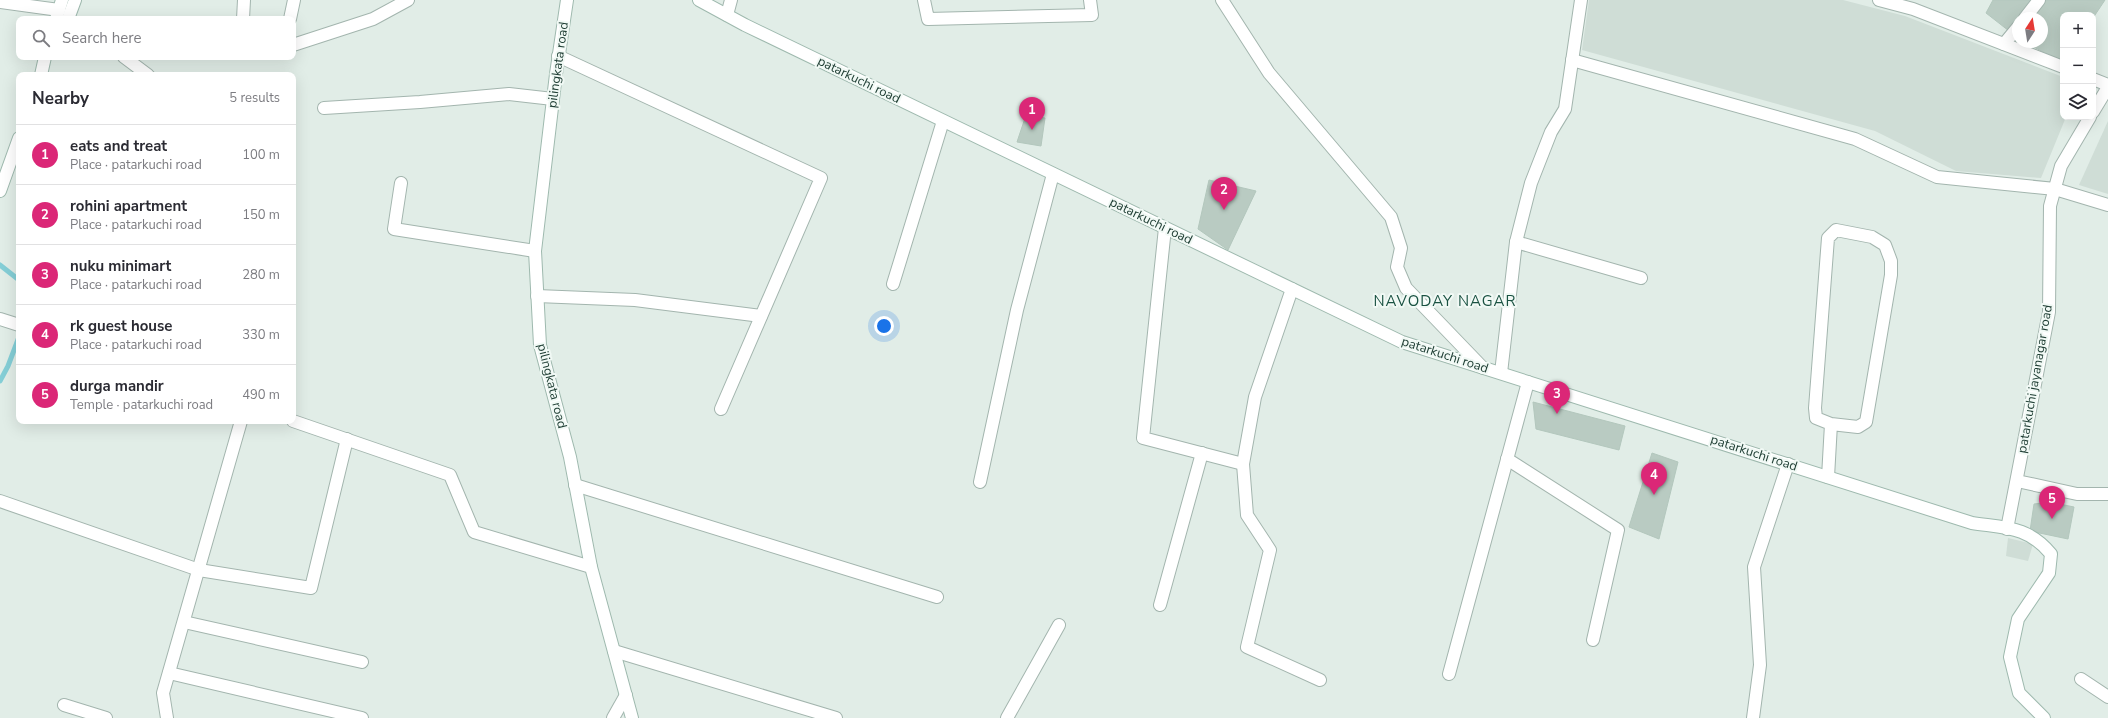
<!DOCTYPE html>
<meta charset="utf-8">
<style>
:root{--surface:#fff;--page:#f2f2f3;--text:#2b2b33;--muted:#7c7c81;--line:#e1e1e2;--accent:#db2777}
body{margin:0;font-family:"Nunito Sans",sans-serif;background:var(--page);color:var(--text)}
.controls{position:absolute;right:12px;top:12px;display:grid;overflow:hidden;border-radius:8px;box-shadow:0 4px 16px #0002}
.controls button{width:36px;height:36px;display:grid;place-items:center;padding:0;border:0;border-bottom:1px solid var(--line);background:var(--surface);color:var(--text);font:20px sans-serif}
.compass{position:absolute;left:2012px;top:12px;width:36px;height:36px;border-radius:50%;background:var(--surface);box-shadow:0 4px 16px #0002;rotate:12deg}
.you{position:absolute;left:884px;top:326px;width:14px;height:14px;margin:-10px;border:3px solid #fff;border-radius:50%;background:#1a73e8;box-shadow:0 0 0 6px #1a73e833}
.badge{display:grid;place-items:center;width:26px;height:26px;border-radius:50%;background:var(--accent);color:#fff;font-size:13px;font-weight:700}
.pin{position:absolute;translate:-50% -33px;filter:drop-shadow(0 1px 2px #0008)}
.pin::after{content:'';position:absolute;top:21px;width:14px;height:12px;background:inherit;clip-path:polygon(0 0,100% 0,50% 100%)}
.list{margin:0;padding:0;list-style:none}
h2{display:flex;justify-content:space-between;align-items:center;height:52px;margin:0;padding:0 16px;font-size:17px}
h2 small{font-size:13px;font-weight:400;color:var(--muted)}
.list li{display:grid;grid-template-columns:26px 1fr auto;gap:12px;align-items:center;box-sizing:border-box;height:60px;padding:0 16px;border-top:1px solid var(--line)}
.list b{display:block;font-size:15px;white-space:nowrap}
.list p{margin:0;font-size:13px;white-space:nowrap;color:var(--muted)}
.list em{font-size:13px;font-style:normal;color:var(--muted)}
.icon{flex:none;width:22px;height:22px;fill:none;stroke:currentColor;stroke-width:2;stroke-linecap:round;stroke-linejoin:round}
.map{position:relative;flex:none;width:2108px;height:718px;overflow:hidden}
.search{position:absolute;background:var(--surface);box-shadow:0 4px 16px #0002;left:16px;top:16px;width:280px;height:44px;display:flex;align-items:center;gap:10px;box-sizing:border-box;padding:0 14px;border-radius:8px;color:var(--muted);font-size:15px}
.panel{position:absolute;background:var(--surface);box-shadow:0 4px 16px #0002;left:16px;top:72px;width:280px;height:352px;border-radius:8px}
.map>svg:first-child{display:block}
.built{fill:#cfddd6}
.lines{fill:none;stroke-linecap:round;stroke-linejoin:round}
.stream{stroke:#84ced6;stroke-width:5}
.building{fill:#b9cbc2;stroke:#b3c7bd}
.street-casing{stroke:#a3b5ae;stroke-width:14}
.secondary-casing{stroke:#9eb9ae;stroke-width:14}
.street{stroke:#fff;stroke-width:12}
.secondary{stroke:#fff;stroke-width:12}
.labels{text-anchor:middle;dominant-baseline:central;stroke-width:4;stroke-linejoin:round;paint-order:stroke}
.street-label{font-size:13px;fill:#203f35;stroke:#f1f9f5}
.quarter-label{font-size:15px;letter-spacing:1px;fill:#1a5242;stroke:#f1f9f5}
</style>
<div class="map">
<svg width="2108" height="718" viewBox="0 0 2108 718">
<rect width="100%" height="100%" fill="#e1ede7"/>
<!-- built -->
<g class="built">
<polygon points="1589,0 1843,0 1905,16 2063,77 2063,117 2066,117 2041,178 1956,171 1875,131 1582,50"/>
<polygon points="2108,121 2108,194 2079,185"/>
<polygon points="2008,538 2033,544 2028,561 2006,556"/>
</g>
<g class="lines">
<!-- stream -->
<g class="stream">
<polyline points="0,265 19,280"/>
<polyline points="0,381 8,366 19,337"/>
</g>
</g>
<!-- building -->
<g class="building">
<polygon points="1993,0 2105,0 2093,18 2093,15 2063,15 2063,63 2025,42 2042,42 2042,18 2018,18 2018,38 1986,13"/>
<polygon points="1026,115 1045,118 1041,146 1017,142"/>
<polygon points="1209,180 1256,191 1228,250 1198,229"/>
<polygon points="1533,402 1625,426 1619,450 1536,429"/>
<polygon points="1652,453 1678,462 1659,539 1629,527"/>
<polygon points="2050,502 2074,507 2068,539 2030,531 2034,504"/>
</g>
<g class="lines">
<!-- street casing -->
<g class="street-casing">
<g id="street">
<polyline points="924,0 928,19 1092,15 1090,0"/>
<polyline points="1222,0 1269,73 1391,217 1401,248 1397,267 1406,288 1483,368"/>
<polyline points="1879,0 1913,9 2063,67"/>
<polyline points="0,2 59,10"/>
<polyline points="727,15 731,0"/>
<polyline points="2025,18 2039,0"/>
<polyline points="243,19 244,0"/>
<polyline points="290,19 294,0"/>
<polyline points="2004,44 2018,27"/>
<polyline points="293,45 373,19 408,0"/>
<polyline points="558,56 821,178 721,409"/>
<polyline points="124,57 148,75"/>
<polyline points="1572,60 1855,139 1937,177 2055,189 2108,205"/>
<polyline points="2093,79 2108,85"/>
<polyline points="324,108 420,102 509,94 553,99"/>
<polyline points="2093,112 2108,87"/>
<polyline points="401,183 394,229 535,251"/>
<polyline points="1165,228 1143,438 1243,464"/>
<polyline points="1516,242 1641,278"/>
<polyline points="893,284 943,121"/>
<polyline points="1292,289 1255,397 1243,464 1247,515 1270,550 1247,647 1320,680"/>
<polyline points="537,296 635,300 761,316"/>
<polyline points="0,319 19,325"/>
<polyline points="1501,373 1516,242 1531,183 1551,132 1565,109 1581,0"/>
<polyline points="293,421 450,475 474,532 591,567"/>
<polyline points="1507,459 1618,530 1593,640"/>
<polyline points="1828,477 1831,424 1858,427 1866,422 1891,275 1891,261 1885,245 1872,237 1836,230 1828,238 1815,408 1816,418 1831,424"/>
<polyline points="2017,481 2077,494 2108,494"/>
<polyline points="980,482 1017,310 1053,174"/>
<polyline points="575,485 937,597"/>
<polyline points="0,501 199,570 311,588 347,439"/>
<polyline points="2007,529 2049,312 2050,206 2061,166 2090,117"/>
<polyline points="1160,605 1202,453"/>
<polyline points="184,622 362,662"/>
<polyline points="614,651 836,718"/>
<polyline points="169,673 362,718"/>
<polyline points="1449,674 1528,382"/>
<polyline points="2081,679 2108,697"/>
<polyline points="64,705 106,718"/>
<polyline points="167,718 163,693 241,421"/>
<polyline points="613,718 626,695"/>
<polyline points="1007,718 1059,625"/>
<polyline points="1753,718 1760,665 1754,567 1788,464"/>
</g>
</g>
<!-- secondary casing -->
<g class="secondary-casing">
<g id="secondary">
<polyline points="567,0 556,74 535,251 540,345 570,457 591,567 632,718"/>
<path d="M699 0 745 25 1402 342 1972 523C2005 528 2028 526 2051 554L2049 573 2018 619 2010 657 2019 693 2044 718"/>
<polyline points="56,19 62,0"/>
<polyline points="68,19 75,0"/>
<polyline points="41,75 45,57"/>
<polyline points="0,191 19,138"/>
</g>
</g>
<!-- street -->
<use href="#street" class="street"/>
<!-- secondary -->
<use href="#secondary" class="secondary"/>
</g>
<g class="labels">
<!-- street labels -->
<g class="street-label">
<text transform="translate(558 65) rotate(-82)">pilingkata road</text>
<text transform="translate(859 80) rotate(26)">patarkuchi road</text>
<text transform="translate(1151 221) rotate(26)">patarkuchi road</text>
<text transform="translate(1445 355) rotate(18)">patarkuchi road</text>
<text transform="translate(2035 379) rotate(-80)">patarkuchi jayanagar road</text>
<text transform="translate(552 386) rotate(76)">pilingkata road</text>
<text transform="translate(1754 453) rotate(18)">patarkuchi road</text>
</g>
<!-- quarter labels -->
<g class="quarter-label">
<text x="1445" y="301">NAVODAY NAGAR</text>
</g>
</g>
</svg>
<div class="controls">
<button>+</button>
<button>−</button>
<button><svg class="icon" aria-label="layers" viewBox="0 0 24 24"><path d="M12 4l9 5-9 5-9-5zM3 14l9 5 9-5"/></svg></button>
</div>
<svg class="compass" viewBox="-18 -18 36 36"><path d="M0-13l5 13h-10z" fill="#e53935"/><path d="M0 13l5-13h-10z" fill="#7c7c81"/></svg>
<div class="you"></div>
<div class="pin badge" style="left:1032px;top:130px">1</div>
<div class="pin badge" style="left:1224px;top:210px">2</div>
<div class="pin badge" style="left:1557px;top:414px">3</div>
<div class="pin badge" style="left:1654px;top:495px">4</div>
<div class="pin badge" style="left:2052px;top:519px">5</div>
<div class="search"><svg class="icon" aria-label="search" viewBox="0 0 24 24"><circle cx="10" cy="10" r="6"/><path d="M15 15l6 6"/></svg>Search here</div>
<section class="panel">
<h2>Nearby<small>5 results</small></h2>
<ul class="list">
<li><span class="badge">1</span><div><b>eats and treat</b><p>Place · patarkuchi road</p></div><em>100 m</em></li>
<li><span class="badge">2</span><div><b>rohini apartment</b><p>Place · patarkuchi road</p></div><em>150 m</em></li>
<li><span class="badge">3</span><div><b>nuku minimart</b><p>Place · patarkuchi road</p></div><em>280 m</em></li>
<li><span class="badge">4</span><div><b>rk guest house</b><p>Place · patarkuchi road</p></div><em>330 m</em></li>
<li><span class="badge">5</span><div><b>durga mandir</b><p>Temple · patarkuchi road</p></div><em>490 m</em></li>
</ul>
</section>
</div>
